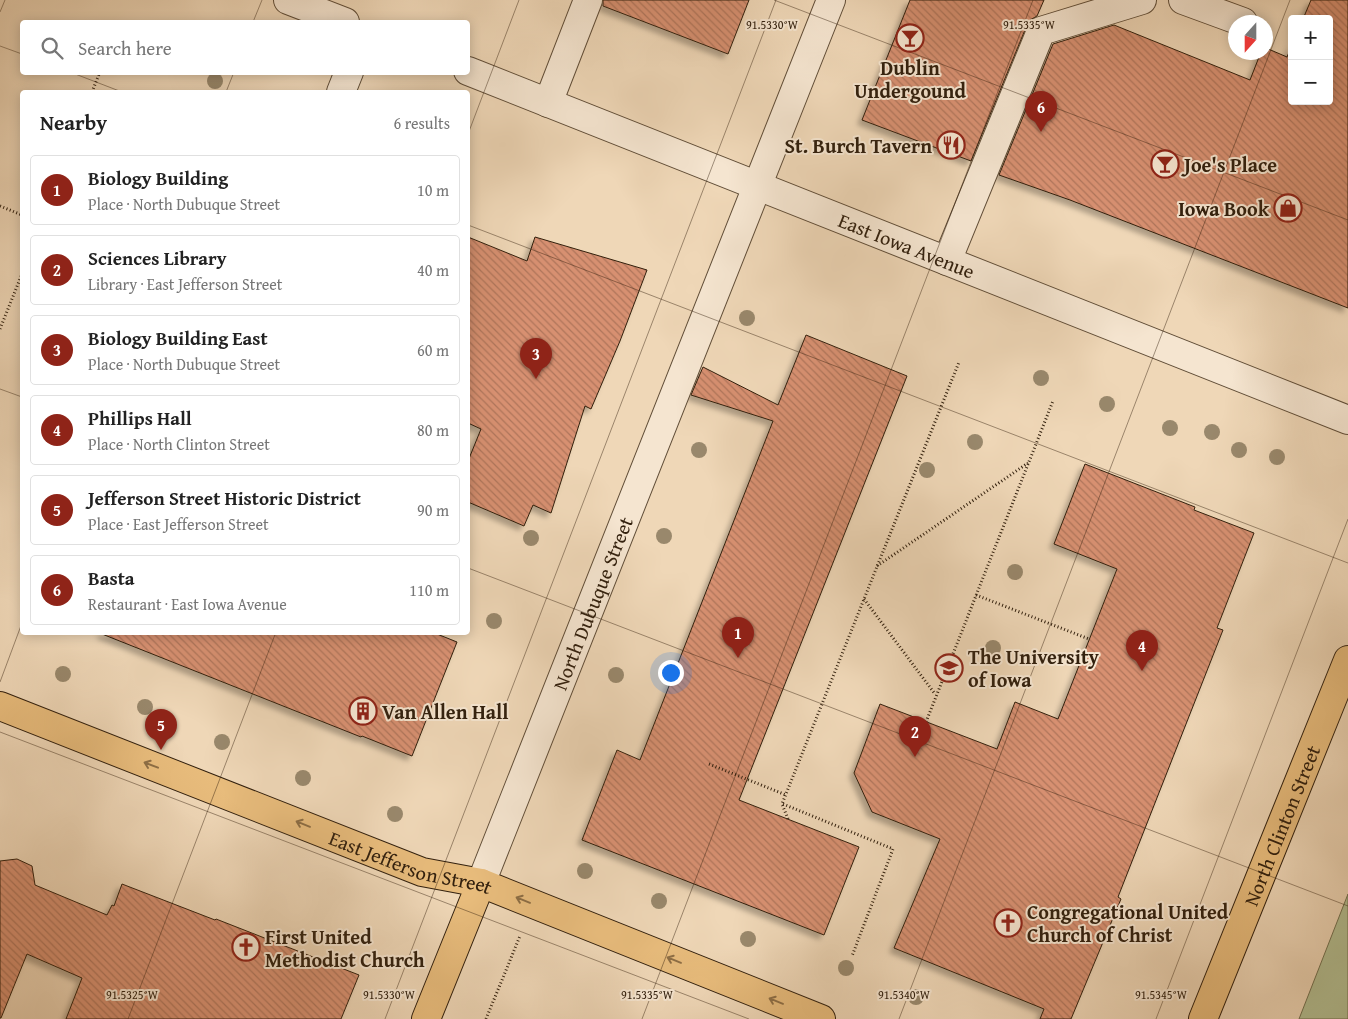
<!DOCTYPE html>
<meta charset="utf-8">
<style>
:root{--surface:#fff;--page:#f6f6f6;--text:#222;--muted:#767676;--line:#e0e0e0;--accent:#8f2418}
body{margin:0;font-family:"Gentium Book Plus",serif;background:var(--page);color:var(--text)}
.controls{position:absolute;right:15px;top:15px;display:grid;overflow:hidden;border-radius:5px;box-shadow:0 2px 12px #0003}
.controls button{width:45px;height:45px;display:grid;place-items:center;padding:0;border:0;border-bottom:1px solid var(--line);background:var(--surface);color:var(--text);font:25px sans-serif}
.compass{position:absolute;left:1228px;top:15px;width:45px;height:45px;border-radius:50%;background:var(--surface);box-shadow:0 2px 12px #0003;rotate:201deg}
.you{position:absolute;left:670px;top:672px;width:18px;height:18px;margin:-12px;border:4px solid #fff;border-radius:50%;background:#1a73e8;box-shadow:0 0 0 8px #1a73e833}
.badge{display:grid;place-items:center;width:32px;height:32px;border-radius:50%;background:var(--accent);color:#fff;font-size:16px;font-weight:700}
.pin{position:absolute;translate:-50% -41px;filter:drop-shadow(0 1px 2px #0008)}
.pin::after{content:'';position:absolute;top:26px;width:18px;height:15px;background:inherit;clip-path:polygon(0 0,100% 0,50% 100%)}
.list{margin:0;padding:0;list-style:none}
h2{display:flex;justify-content:space-between;align-items:center;height:65px;margin:0;padding:0 20px;font-size:21px}
h2 small{font-size:16px;font-weight:400;color:var(--muted)}
.list li{display:grid;grid-template-columns:32px 1fr auto;gap:15px;align-items:center;box-sizing:border-box;height:70px;margin:0 10px 10px;padding:0 10px;border:1px solid var(--line);border-radius:5px}
.list b{display:block;font-size:19px;white-space:nowrap}
.list p{margin:0;font-size:16px;white-space:nowrap;color:var(--muted)}
.list em{font-size:16px;font-style:normal;color:var(--muted)}
.icon{flex:none;width:28px;height:28px;fill:none;stroke:currentColor;stroke-width:2;stroke-linecap:round;stroke-linejoin:round}
.map{position:relative;flex:none;width:1348px;height:1019px;overflow:hidden}
.search{position:absolute;background:var(--surface);box-shadow:0 2px 12px #0003;left:20px;top:20px;width:450px;height:55px;display:flex;align-items:center;gap:12px;box-sizing:border-box;padding:0 18px;border-radius:5px;color:var(--muted);font-size:19px}
.panel{position:absolute;background:var(--surface);box-shadow:0 2px 12px #0003;left:20px;top:90px;width:450px;height:545px;border-radius:5px}
.map>svg:first-child{display:block}
.green{fill:#b3bf93;stroke:#727050}
.building{fill:url(#building-back-hatch);stroke:#32200e;filter:url(#shadow)}
.lines{fill:none;stroke-linecap:round;stroke-linejoin:round}
.minor-casing{stroke:#614e38;stroke-width:30}
.major-casing{stroke:#32200e;stroke-width:30}
.path{stroke:#32200e;stroke-width:3;stroke-dasharray:1 2.5;stroke-linecap:butt}
.minor{stroke:#f5e5d0;stroke-width:28}
.major{stroke:#e8bc7c;stroke-width:28}
.tree{fill:#99886c}
.oneway{stroke:#8d6e45}
.ticks{fill:none;stroke:#32200e;stroke-width:1;stroke-opacity:0.45}
.labels{text-anchor:middle;dominant-baseline:central;stroke-width:4;stroke-linejoin:round;paint-order:stroke}
.poi-label{font-size:20px;font-weight:bold;fill:#32200e;stroke:#f5e5d0;text-anchor:start}
.street-label{font-size:20px;fill:#32200e;stroke:#f5e5d0}
.ticks-label{font-size:12px;text-anchor:middle;fill:#32200e;stroke:#f5e5d0;stroke-width:4;stroke-linejoin:round;paint-order:stroke}
</style>
<div class="map">
<svg width="1348" height="1019" viewBox="0 0 1348 1019">
<defs>
<pattern id="building-back-hatch" width="6" height="6" patternUnits="userSpaceOnUse" patternTransform="scale(1.25)"><rect width="6" height="6" fill="#d79071"/><path d="M-1 5l2 2M0 0l6 6M5-1l2 2" fill="none" stroke="#af755b"/></pattern>
<filter id="shadow"><feDropShadow dx="-4.5" dy="4.5" stdDeviation="2.5" flood-color="#0004"/></filter>
</defs>
<rect width="100%" height="100%" fill="#efd7b7"/>
<filter id="stains"><feTurbulence type="fractalNoise" baseFrequency=".004" numOctaves="4"/><feColorMatrix values="0 0 0 0 .2 0 0 0 0 .09 0 0 0 0 .02 0 0 0 .5 -.17"/></filter>
<radialGradient id="worn" r=".72"><stop offset=".6" stop-color="#630" stop-opacity="0"/><stop offset="1" stop-color="#630" stop-opacity=".3"/></radialGradient>
<!-- green -->
<polygon class="green" points="1348,894 1348,1019 1299,1019"/>
<!-- building -->
<g class="building">
<polygon points="603,0 749,0 728,54 603,6"/>
<polygon points="910,0 1044,0 1037,16 1030,20 1027,25 971,161 862,120"/>
<polygon points="1311,0 1348,0 1348,308 1070,200 999,175 1053,44 1114,25 1250,80 1261,52 1266,52 1266,48 1287,57 1292,45 1292,101 1329,101 1329,19 1303,19"/>
<polygon points="468,237 527,261 535,237 647,270 620,341 591,409 585,406 551,513 533,505 524,526 468,502 468,461 481,429 468,423"/>
<polygon points="806,335 907,376 739,800 859,847 824,935 582,840 617,750 640,760 773,421 691,395 703,367 778,405"/>
<polygon points="1085,464 1195,507 1194,510 1254,533 1217,628 1223,630 1118,897 1121,899 1071,1019 1040,1019 1044,1009 894,948 940,839 872,812 854,773 880,704 997,749 1015,702 1058,719 1117,569 1054,544"/>
<polygon points="102,632 432,632 457,642 412,756 362,736 361,737 102,634"/>
<polygon points="17,859 32,866 35,885 107,915 112,905 114,906 122,884 215,920 216,919 359,975 341,1019 66,1019 82,978 27,954 1,1018 0,1018 0,861"/>
</g>
<g class="lines">
<!-- minor casing -->
<g class="minor-casing">
<g id="minor">
<polyline points="288,0 345,22"/>
<polyline points="1183,0 1243,22"/>
<path id="s1" d="M468 71 1348 420"/>
<polyline points="341,92 349,72"/>
<polyline points="548,103 588,0"/>
<polyline points="947,261 1041,31 1142,0"/>
<path id="s2" d="M481 883 831 0"/>
</g>
</g>
<!-- major casing -->
<g class="major-casing">
<g id="major">
<path id="s3" d="M0 706 422 872 481 883 821 1019"/>
<polyline points="426,1019 481,883"/>
<path id="s4" d="M1203 1019 1348 660"/>
</g>
</g>
<!-- path -->
<g class="path">
<polyline points="119,22 120,21"/>
<polyline points="92,92 100,72"/>
<polyline points="0,206 22,215"/>
<polyline points="0,329 22,274"/>
<polyline points="877,566 1028,463"/>
<polyline points="976,595 1089,639"/>
<polyline points="864,599 935,694"/>
<polyline points="926,722 1053,401"/>
<polyline points="709,764 786,795"/>
<polyline points="783,804 893,849 852,956"/>
<polyline points="788,819 782,804 959,362"/>
<polyline points="486,1019 520,936"/>
</g>
<!-- minor -->
<use href="#minor" class="minor"/>
<!-- major -->
<use href="#major" class="major"/>
</g>
<!-- trees -->
<g class="tree">
<circle cx="215" cy="81" r="8"/>
<circle cx="747" cy="318" r="8"/>
<circle cx="1041" cy="378" r="8"/>
<circle cx="1107" cy="404" r="8"/>
<circle cx="1170" cy="428" r="8"/>
<circle cx="1212" cy="432" r="8"/>
<circle cx="975" cy="442" r="8"/>
<circle cx="699" cy="450" r="8"/>
<circle cx="1239" cy="450" r="8"/>
<circle cx="1277" cy="457" r="8"/>
<circle cx="927" cy="470" r="8"/>
<circle cx="664" cy="536" r="8"/>
<circle cx="531" cy="538" r="8"/>
<circle cx="1015" cy="572" r="8"/>
<circle cx="494" cy="621" r="8"/>
<circle cx="993" cy="648" r="8"/>
<circle cx="63" cy="674" r="8"/>
<circle cx="616" cy="675" r="8"/>
<circle cx="145" cy="707" r="8"/>
<circle cx="222" cy="742" r="8"/>
<circle cx="303" cy="778" r="8"/>
<circle cx="395" cy="814" r="8"/>
<circle cx="585" cy="871" r="8"/>
<circle cx="659" cy="901" r="8"/>
<circle cx="748" cy="939" r="8"/>
<circle cx="846" cy="968" r="8"/>
<circle cx="916" cy="997" r="8"/>
</g>
<!-- one-way arrows -->
<defs><path id="oneway-shaft" d="M-6 0H5M1.5-3L5.5 0L1.5 3" fill="none" stroke-width="1.6" stroke-linecap="round" stroke-linejoin="round" transform="scale(1.25)"/></defs>
<g class="oneway">
<use href="#oneway-shaft" transform="translate(151 765) rotate(-159)"/>
<use href="#oneway-shaft" transform="translate(303 824) rotate(-158)"/>
<use href="#oneway-shaft" transform="translate(523 900) rotate(-158)"/>
<use href="#oneway-shaft" transform="translate(674 960) rotate(-158)"/>
<use href="#oneway-shaft" transform="translate(776 1001) rotate(-158)"/>
</g>
<!-- ticks -->
<path class="ticks" d="M774 0 1348 220M0 12 5 0M253 22 262 0M0 46 22 54M70 72 122 92M226 92 234 72M468 134 519 0M468 225 1348 563M0 389 22 397M468 568 1348 906M0 682 22 623M0 732 749 1019M128 1019 276 632M385 1019 776 0M642 1019 1033 0M899 1019 1290 0M1156 1019 1348 519"/>
<!-- icons -->
<defs>
<g id="bar-ring" transform="scale(1.4375)"><circle r="9.5" fill="#f5e5d0" stroke="#8f2418" stroke-width="1.5"/><path d="M-6-5H6L.8 .8V4.5H3.5V6h-7V4.5H-.8V.8Z" fill="#8f2418"/></g>
<g id="restaurant-ring" transform="scale(1.4375)"><circle r="9.5" fill="#f5e5d0" stroke="#8f2418" stroke-width="1.5"/><path d="M-5-6h1v4h1v-4h1v4h1v-4h1v5L-1.5 .5V6h-2V.5L-5-1ZM5-6V6H3V1.5H1.5Q1.5-4 5-6Z" fill="#8f2418"/></g>
<g id="shop-ring" transform="scale(1.4375)"><circle r="9.5" fill="#f5e5d0" stroke="#8f2418" stroke-width="1.5"/><path d="M-5-2.5h2.3a2.7 3.5 0 0 1 5.4 0H5L5.5 6h-11ZM-1.5-2.5h3a1.5 2.3 0 0 0-3 0Z" fill="#8f2418"/></g>
<g id="university-ring" transform="scale(1.4375)"><circle r="9.5" fill="#f5e5d0" stroke="#8f2418" stroke-width="1.5"/><path d="M0-5L7-2L0 1L-7-2ZM-4 1L0 2.5L4 1V4Q0 6-4 4Z" fill="#8f2418"/></g>
<g id="building-ring" transform="scale(1.4375)"><circle r="9.5" fill="#f5e5d0" stroke="#8f2418" stroke-width="1.5"/><path d="M-4-6H4V6H1V3H-1V6H-4ZM-2.5-4.3h1.7v1.8h-1.7ZM.8-4.3h1.7v1.8H.8ZM-2.5-1h1.7V.8h-1.7ZM.8-1h1.7V.8H.8Z" fill="#8f2418"/></g>
<g id="church-ring" transform="scale(1.4375)"><circle r="9.5" fill="#f5e5d0" stroke="#8f2418" stroke-width="1.5"/><path d="M-1.2-6h2.4v3.5h3.3v2.4h-3.3V6h-2.4V-.1h-3.3v-2.4h3.3Z" fill="#8f2418"/></g>
</defs>
<g fill-rule="evenodd">
<use href="#bar-ring" x="910" y="38"/>
<use href="#restaurant-ring" x="951" y="145"/>
<use href="#bar-ring" x="1165" y="164"/>
<use href="#shop-ring" x="1288" y="208"/>
<use href="#university-ring" x="949" y="668"/>
<use href="#building-ring" x="363" y="711"/>
<use href="#church-ring" x="1008" y="923"/>
<use href="#church-ring" x="246" y="947"/>
</g>
<g class="labels">
<!-- poi labels -->
<g class="poi-label">
<text x="910" y="67" text-anchor="middle">Dublin<tspan x="910" dy="23">Undergound</tspan></text>
<text x="932" y="145" text-anchor="end">St. Burch Tavern</text>
<text x="1184" y="164">Joe's Place</text>
<text x="1269" y="208" text-anchor="end">Iowa Book</text>
<text x="968" y="656">The University<tspan x="968" dy="23">of Iowa</tspan></text>
<text x="382" y="711">Van Allen Hall</text>
<text x="1027" y="911">Congregational United<tspan x="1027" dy="23">Church of Christ</tspan></text>
<text x="265" y="936">First United<tspan x="265" dy="23">Methodist Church</tspan></text>
</g>
<!-- street labels -->
<g class="street-label">
<text stroke="none"><textPath href="#s1" startOffset="472">East Iowa Avenue</textPath></text>
<text stroke="none"><textPath href="#s2" startOffset="301">North Dubuque Street</textPath></text>
<text stroke="none"><textPath href="#s4" startOffset="209">North Clinton Street</textPath></text>
<text stroke="none"><textPath href="#s3" startOffset="440">East Jefferson Street</textPath></text>
</g>
</g>
<g class="ticks-label">
<text x="772" y="29">91.5330°W</text>
<text x="1029" y="29">91.5335°W</text>
<text x="132" y="999">91.5325°W</text>
<text x="389" y="999">91.5330°W</text>
<text x="647" y="999">91.5335°W</text>
<text x="904" y="999">91.5340°W</text>
<text x="1161" y="999">91.5345°W</text>
</g>
<rect width="100%" height="100%" filter="url(#stains)"/>
<rect width="100%" height="100%" fill="url(#worn)"/>
</svg>
<div class="controls">
<button>+</button>
<button>−</button>
</div>
<svg class="compass" viewBox="-18 -18 36 36"><path d="M0-13l5 13h-10z" fill="#e53935"/><path d="M0 13l5-13h-10z" fill="#767676"/></svg>
<div class="you"></div>
<div class="pin badge" style="left:738px;top:658px">1</div>
<div class="pin badge" style="left:915px;top:757px">2</div>
<div class="pin badge" style="left:536px;top:379px">3</div>
<div class="pin badge" style="left:1142px;top:671px">4</div>
<div class="pin badge" style="left:161px;top:750px">5</div>
<div class="pin badge" style="left:1041px;top:132px">6</div>
<div class="search"><svg class="icon" aria-label="search" viewBox="0 0 24 24"><circle cx="10" cy="10" r="6"/><path d="M15 15l6 6"/></svg>Search here</div>
<section class="panel">
<h2>Nearby<small>6 results</small></h2>
<ul class="list">
<li><span class="badge">1</span><div><b>Biology Building</b><p>Place · North Dubuque Street</p></div><em>10 m</em></li>
<li><span class="badge">2</span><div><b>Sciences Library</b><p>Library · East Jefferson Street</p></div><em>40 m</em></li>
<li><span class="badge">3</span><div><b>Biology Building East</b><p>Place · North Dubuque Street</p></div><em>60 m</em></li>
<li><span class="badge">4</span><div><b>Phillips Hall</b><p>Place · North Clinton Street</p></div><em>80 m</em></li>
<li><span class="badge">5</span><div><b>Jefferson Street Historic District</b><p>Place · East Jefferson Street</p></div><em>90 m</em></li>
<li><span class="badge">6</span><div><b>Basta</b><p>Restaurant · East Iowa Avenue</p></div><em>110 m</em></li>
</ul>
</section>
</div>
